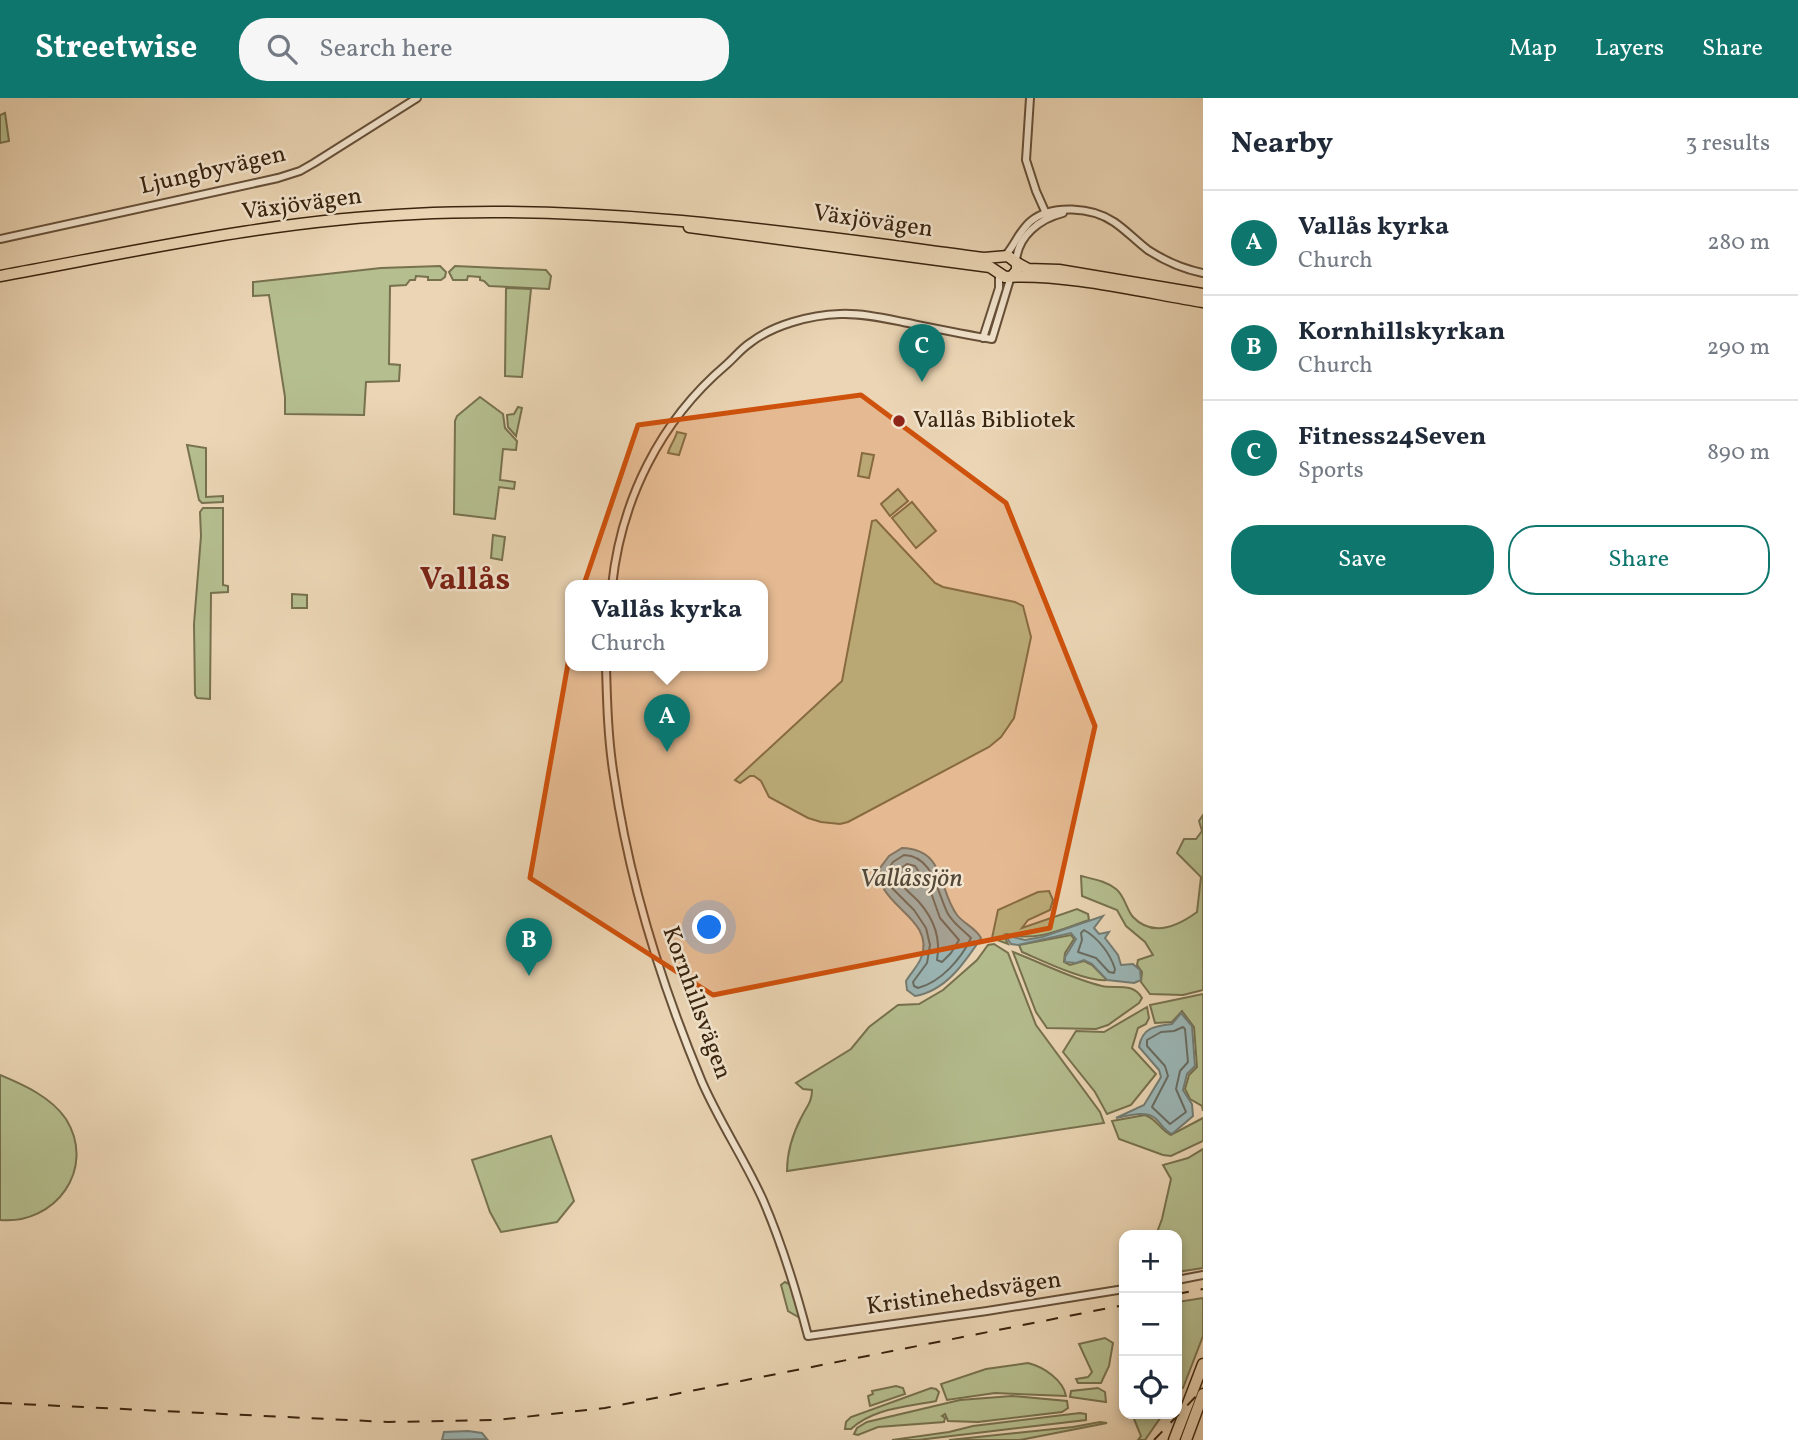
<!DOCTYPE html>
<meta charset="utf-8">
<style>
:root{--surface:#fff;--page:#f6f6f7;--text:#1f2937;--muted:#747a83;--line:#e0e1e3;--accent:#0f766e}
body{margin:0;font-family:Vollkorn,serif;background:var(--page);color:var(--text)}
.controls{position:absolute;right:21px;bottom:21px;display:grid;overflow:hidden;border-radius:14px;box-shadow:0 4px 10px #0003}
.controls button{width:63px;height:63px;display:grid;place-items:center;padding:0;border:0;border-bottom:2px solid var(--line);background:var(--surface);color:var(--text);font:35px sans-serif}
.you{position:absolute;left:710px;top:830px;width:24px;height:24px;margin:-18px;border:5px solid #fff;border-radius:50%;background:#1a73e8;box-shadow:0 0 0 10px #1a73e833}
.badge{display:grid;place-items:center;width:46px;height:46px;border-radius:50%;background:var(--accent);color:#fff;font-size:23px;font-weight:700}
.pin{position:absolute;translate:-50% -58px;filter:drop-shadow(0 2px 4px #0008)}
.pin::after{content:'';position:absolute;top:37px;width:24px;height:21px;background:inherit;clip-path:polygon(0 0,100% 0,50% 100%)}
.popup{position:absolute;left:565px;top:482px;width:203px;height:91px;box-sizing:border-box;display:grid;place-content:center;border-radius:14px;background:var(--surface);filter:drop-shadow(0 2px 5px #0005);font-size:23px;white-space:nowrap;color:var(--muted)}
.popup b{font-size:26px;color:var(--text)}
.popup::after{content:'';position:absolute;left:50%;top:100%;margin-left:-14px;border:14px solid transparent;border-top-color:var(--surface)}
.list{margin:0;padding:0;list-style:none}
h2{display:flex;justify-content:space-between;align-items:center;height:91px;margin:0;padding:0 28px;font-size:30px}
h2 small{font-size:23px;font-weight:400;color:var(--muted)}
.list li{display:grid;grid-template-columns:46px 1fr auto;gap:21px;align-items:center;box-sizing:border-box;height:105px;padding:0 28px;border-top:2px solid var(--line)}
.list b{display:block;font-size:26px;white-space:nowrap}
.list p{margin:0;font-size:23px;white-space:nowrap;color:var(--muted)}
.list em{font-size:23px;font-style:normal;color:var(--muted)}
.actions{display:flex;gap:14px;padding:21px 28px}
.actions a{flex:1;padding:16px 0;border:2px solid var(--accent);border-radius:28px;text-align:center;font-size:24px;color:var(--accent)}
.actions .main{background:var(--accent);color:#fff}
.icon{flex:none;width:38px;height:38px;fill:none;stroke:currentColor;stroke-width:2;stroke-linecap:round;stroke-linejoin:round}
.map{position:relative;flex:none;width:1203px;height:1342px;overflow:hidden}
header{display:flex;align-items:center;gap:42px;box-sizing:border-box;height:98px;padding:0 35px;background:var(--accent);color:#fff}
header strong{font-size:33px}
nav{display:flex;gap:38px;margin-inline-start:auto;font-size:24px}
.search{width:490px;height:63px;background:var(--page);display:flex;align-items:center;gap:18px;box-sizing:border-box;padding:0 24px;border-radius:28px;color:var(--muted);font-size:26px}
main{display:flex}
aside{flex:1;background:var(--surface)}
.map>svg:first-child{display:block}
.green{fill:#b5be8f;stroke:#77714e;stroke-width:2}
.water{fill:#9bb6b6;stroke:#747c73;stroke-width:2}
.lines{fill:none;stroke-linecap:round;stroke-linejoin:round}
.shore{stroke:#6a6d62;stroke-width:2}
.minor-casing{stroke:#665038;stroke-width:10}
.highway-casing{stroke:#39240e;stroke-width:13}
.minor{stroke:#f2e4ce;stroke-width:6}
.highway{stroke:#ebd5b4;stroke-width:10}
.rail{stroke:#39240e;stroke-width:2;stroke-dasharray:12 12;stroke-linecap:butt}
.marked{fill:#ce510c;fill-opacity:0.2;stroke:#ce510c;stroke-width:5;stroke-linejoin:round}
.poi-dot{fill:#8f2418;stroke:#f2e4ce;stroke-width:2.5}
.labels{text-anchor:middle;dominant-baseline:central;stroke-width:5;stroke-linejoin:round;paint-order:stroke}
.street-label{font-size:24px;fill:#39240e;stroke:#f2e4ce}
.poi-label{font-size:24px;fill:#39240e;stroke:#f2e4ce;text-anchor:start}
.water-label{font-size:26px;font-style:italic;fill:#524838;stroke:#f2e4ce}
.district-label{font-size:32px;font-weight:bold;fill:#7a1f14;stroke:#f2e4ce}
</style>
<header>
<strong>Streetwise</strong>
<div class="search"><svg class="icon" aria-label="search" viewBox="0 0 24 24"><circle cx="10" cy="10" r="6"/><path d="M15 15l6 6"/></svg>Search here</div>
<nav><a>Map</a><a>Layers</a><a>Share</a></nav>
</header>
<main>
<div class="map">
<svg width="1203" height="1342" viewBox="0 0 1203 1342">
<rect width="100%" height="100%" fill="#ebd5b4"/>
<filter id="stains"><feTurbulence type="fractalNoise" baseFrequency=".00286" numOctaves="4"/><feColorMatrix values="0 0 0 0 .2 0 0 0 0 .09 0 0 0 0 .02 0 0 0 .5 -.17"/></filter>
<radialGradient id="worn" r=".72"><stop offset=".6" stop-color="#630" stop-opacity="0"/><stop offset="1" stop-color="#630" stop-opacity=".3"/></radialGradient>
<!-- green -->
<g class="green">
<polygon points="5,15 9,43 0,45 0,17"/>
<polygon points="440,168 446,174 445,179 441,182 428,182 428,179 416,178 415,182 410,182 406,187 390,188 389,266 400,267 399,283 366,284 364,317 285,316 285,299 269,197 253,198 253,184 381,170"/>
<polygon points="455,168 546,172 551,178 549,191 489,188 484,183 480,182 480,179 468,178 467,182 453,182 449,174"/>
<polygon points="506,190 531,191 522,279 505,278"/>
<polygon points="480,299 503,316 505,330 517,343 516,352 503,351 500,382 515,384 514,391 499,389 495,421 454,416 455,323 457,318"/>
<polygon points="518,309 522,310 516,338 508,329 507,317 514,316"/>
<path d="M677 334 686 336 679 357 668 355C670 347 675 342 677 334Z"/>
<polygon points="187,347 206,350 206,399 223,398 223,404 202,405 199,402"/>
<polygon points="862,355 874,357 869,380 858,378"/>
<polygon points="898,391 908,403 890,418 881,406"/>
<polygon points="912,404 936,433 916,450 892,420"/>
<polygon points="203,410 223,410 223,487 228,488 228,494 211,495 210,601 197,600 195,597 194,526 201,438 200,414"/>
<polygon points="876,422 935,485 943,489 1015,504 1023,508 1031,539 1014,620 1001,639 989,649 848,724 840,726 821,724 808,720 769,699 761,683 754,678 750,678 740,685 735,682 842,583 872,423"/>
<polygon points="493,437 505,439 502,462 491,460"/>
<polygon points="292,496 307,497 307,510 292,510"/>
<path d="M1203 717V892L1183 897 1150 896 1141 884 1142 874 1137 867 1138 862 1153 857 1145 844 1126 828 1117 812 1082 798 1081 778C1093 781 1106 783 1116 791 1125 798 1126 811 1133 819 1153 840 1178 828 1197 814L1201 779 1177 755 1184 741H1196L1202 733 1199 723Z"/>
<path d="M1049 793 1053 802 1050 812 1028 822 1022 830 1077 811 1088 816 1089 822C1059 832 1038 844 1006 836L1004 838 1008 846 992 840 998 812 1038 794Z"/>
<path d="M1071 837 1074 841 1065 855 1064 864 1070 867 1084 863 1092 867 1107 882C1088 885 1041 862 1022 854L1019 847Z"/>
<path d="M994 846 1008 855 1036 927 1100 1014 1104 1025 787 1073C787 1054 793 1035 802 1018 807 1008 812 1004 812 992L803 991 796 985 851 951 869 929 898 907 919 906 943 892 977 862 988 847Z"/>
<path d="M1013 854C1042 865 1072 881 1102 888 1116 891 1133 884 1142 900L1139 905 1108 927 1096 931 1047 930 1036 914Z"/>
<polygon points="1203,896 1203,1013 1202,1008 1190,1001 1185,991 1189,977 1197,969 1194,929 1182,913 1172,924 1155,925 1150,907"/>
<polygon points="1147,909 1149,920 1146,926 1138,930 1132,950 1156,976 1131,1007 1107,1016 1095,994 1063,954 1076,933 1104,934"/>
<path d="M0 977C24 987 51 999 66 1021 97 1071 55 1127 0 1122Z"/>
<path d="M1145 1017C1157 1021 1160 1032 1171 1037L1203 1020V1043L1171 1058 1163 1057 1119 1041 1112 1023Z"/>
<polygon points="551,1038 574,1103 557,1124 501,1134 490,1114 472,1062"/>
<polygon points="1203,1051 1203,1170 1177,1174 1177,1137 1156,1137 1162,1121 1171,1081 1163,1067 1188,1060"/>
<polygon points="785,1184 791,1187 800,1220 788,1213 781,1187"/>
<polygon points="1203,1200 1203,1238 1183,1290 1177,1289 1177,1204"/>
<polygon points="1105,1240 1113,1245 1109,1268 1101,1285 1078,1285 1076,1281 1088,1279 1092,1274 1079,1246"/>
<path d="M1028 1265C1044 1269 1063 1282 1066 1298L995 1295 947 1302 941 1286 986 1271Z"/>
<polygon points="896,1288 903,1290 905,1296 870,1308 868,1298 873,1296 872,1293"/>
<path d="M931 1290 936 1291 939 1294 936 1303C907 1309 873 1310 851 1331H845L846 1324 851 1319Z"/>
<polygon points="1098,1290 1105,1294 1106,1304 1070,1299 1071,1293"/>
<polygon points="1012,1298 1067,1303 1068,1310 1062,1314 978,1324 948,1323 945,1316 942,1318 945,1320 944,1324 878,1329 858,1337 854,1336 857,1330 867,1324 960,1302"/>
<polygon points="1080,1315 1086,1316 1086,1322 918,1342 892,1342 949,1334 973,1328"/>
<polygon points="1132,1316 1163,1316 1145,1342 1138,1342 1141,1338"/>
<polygon points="1100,1324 1107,1325 1020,1342 949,1342 1073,1329"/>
</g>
<!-- water -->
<g class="water">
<path d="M902 750C946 751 938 792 957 817 964 826 976 830 981 840 965 864 946 893 915 898L907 892 906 883C910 876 918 868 921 860 934 828 895 812 884 791 881 785 881 776 880 770L889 758Z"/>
<polygon points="1103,818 1094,830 1099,836 1109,834 1105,840 1118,857 1121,867 1133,866 1140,872 1141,882 1134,885 1107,882 1092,866 1084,862 1076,865 1065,864 1065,859 1076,841 1071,835 1018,847 1011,846 1005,837 1025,842 1042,839"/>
<path d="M1181 915 1192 928 1195 968 1187 976 1183 992 1192 1006 1193 1018 1172 1036C1163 1032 1162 1026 1155 1020 1145 1012 1128 1018 1116 1020L1144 1007 1161 979 1159 972 1139 949C1142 930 1154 928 1172 926Z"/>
<polygon points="468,1333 482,1335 487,1341 442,1342 444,1334"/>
</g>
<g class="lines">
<!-- shore -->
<g class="shore">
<path d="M904 757C934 758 937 795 948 816 954 826 964 833 971 840 961 861 941 884 918 890L914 888 913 884 927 865 930 847 926 830 914 812 891 789 887 773 893 764Z"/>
<path d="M907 766 915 768 929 789 940 820 959 842 951 855 942 864 937 862C941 840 934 821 919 804 910 794 898 788 897 773Z"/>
<path d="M1084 832C1098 840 1110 855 1115 871L1114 875 1109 874 1096 860 1078 854 1082 842 1081 835Z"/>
<polygon points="1183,929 1185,931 1188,964 1180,973 1176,991 1186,1014 1170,1026 1152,1009 1168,978 1165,968 1147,948 1147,942 1161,934 1174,933"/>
</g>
<!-- minor casing -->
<g class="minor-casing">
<g id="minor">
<polyline points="1030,0 1026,62 1036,93 1048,120"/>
<polyline points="0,141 278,80 300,73 314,65 417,0"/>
<path d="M1005 158C1015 147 1019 133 1031 123 1052 106 1092 109 1114 124 1126 132 1136 143 1148 152 1165 163 1183 171 1203 175"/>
<path d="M1016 163C1018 138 1039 121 1063 115"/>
<polyline points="983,240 999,190 999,175"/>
<path d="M612 488C621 402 660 323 726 267 734 260 741 251 750 245 773 227 810 217 840 216 860 215 883 220 903 224 933 230 962 236 992 241L1011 178"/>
<path d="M606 568C607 605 608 642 614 679 629 783 662 888 702 984 720 1025 745 1062 763 1102 782 1146 796 1192 808 1238L987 1213 1124 1191"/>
<polyline points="1177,1182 1203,1177"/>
</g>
</g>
<!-- highway casing -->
<g class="highway-casing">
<g id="highway">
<path d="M689 129 990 169 1005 179C1065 175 1142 194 1203 204"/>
<polyline points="1017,165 1028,171 1059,172 1203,196"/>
<path d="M0 178C137 153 275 122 414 116 606 106 794 135 984 160L1008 158 1017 165V172L1013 177"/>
<polyline points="1174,1342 1203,1266"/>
<polyline points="1186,1342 1203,1296"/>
</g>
</g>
<!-- minor -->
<use href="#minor" class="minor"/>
<!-- highway -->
<use href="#highway" class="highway"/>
<!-- rail -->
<g class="rail">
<polyline points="1177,1196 1203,1191"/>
<polyline points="0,1305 388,1324 497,1322 605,1310 1124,1207"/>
<polyline points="1154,1342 1203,1291"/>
</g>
</g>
<!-- marked area -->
<path class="marked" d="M861 297 1006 405 1095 628 1050 830 713 897 530 780 580 498 638 327Z"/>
<!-- markers -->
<circle class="poi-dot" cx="899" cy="323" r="7"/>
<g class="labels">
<!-- street labels -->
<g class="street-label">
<text transform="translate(213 73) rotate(-13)">Ljungbyvägen</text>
<text transform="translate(302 107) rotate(-8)">Växjövägen</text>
<text transform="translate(873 124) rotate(8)">Växjövägen</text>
<text transform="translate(696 905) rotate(70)">Kornhillsvägen</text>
<text transform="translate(964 1196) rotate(-8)">Kristinehedsvägen</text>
</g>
<!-- poi labels -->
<g class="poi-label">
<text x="913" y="323">Vallås Bibliotek</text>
</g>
<!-- water labels -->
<g class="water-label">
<text x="911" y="781">Vallåssjön</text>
</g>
<!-- district labels -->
<g class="district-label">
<text x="465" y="483">Vallås</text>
</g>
</g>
<rect width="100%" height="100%" filter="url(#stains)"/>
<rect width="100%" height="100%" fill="url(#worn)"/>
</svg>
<div class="controls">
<button>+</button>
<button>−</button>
<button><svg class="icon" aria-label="locate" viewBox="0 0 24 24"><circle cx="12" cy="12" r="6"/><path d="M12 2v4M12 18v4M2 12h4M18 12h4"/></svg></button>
</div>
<div class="you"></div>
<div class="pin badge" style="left:667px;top:654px">A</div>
<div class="popup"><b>Vallås kyrka</b>Church</div>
<div class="pin badge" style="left:529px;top:878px">B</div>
<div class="pin badge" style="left:922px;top:284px">C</div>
</div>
<aside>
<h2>Nearby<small>3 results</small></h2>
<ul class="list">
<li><span class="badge">A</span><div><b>Vallås kyrka</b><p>Church</p></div><em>280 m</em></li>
<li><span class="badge">B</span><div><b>Kornhillskyrkan</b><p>Church</p></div><em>290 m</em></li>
<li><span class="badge">C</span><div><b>Fitness24Seven</b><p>Sports</p></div><em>890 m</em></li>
</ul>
<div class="actions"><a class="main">Save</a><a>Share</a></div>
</aside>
</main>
